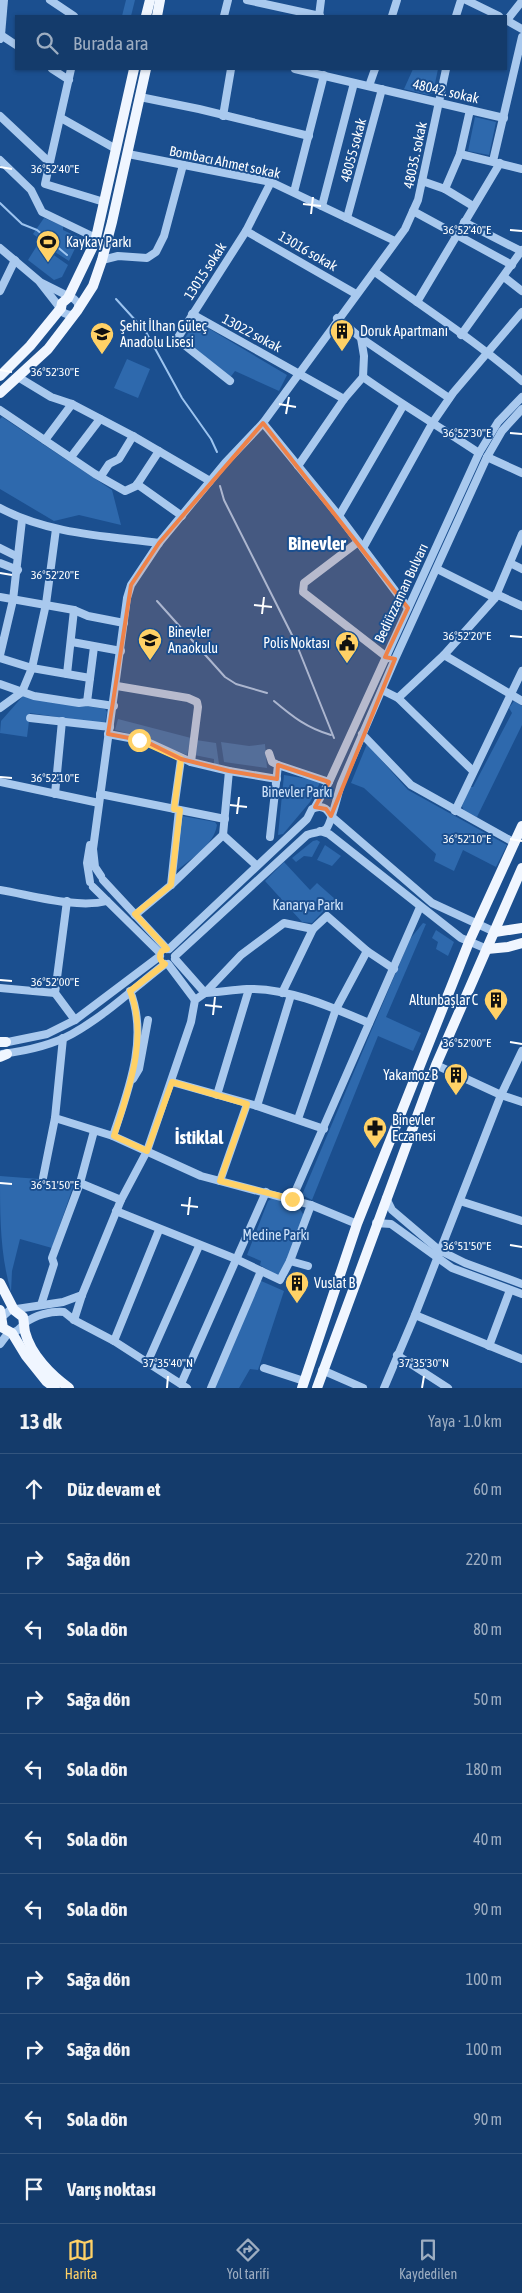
<!DOCTYPE html>
<html lang="tr">
<meta charset="utf-8">
<style>
:root{--surface:#143b6b;--page:#1d4271;--text:#f1f3f6;--muted:#9dadc1;--line:#33557e;--accent:#ffd166}
body{margin:0;font-family:"Asap Condensed",sans-serif;background:var(--page);color:var(--text)}
.stop{position:absolute;width:15px;height:15px;margin:-11px;border:4px solid #ffd166;border-radius:50%;background:#fff}
.stop.end{background:#ffd166;border-color:#fff;box-shadow:0 1px 5px #0008}
.list{margin:0;padding:0;list-style:none}
h2{display:flex;justify-content:space-between;align-items:center;height:65px;margin:0;padding:0 20px;font-size:21px}
h2 small{font-size:16px;font-weight:400;color:var(--muted)}
.list li{display:grid;grid-template-columns:32px 1fr auto;gap:15px;align-items:center;box-sizing:border-box;height:70px;padding:0 20px;border-top:1px solid var(--line)}
.list b{display:block;font-size:19px;white-space:nowrap}
.list em{font-size:16px;font-style:normal;color:var(--muted)}
.icon{flex:none;width:28px;height:28px;fill:none;stroke:currentColor;stroke-width:2;stroke-linecap:round;stroke-linejoin:round}
.map{position:relative;flex:none;width:522px;height:1388px;overflow:hidden}
.search{position:absolute;background:var(--surface);box-shadow:0 1px 4px #0004;left:15px;right:15px;top:15px;height:55px;display:flex;align-items:center;gap:12px;box-sizing:border-box;padding:0 18px;border-radius:0px;color:var(--muted);font-size:19px}
.sheet{height:835px;background:var(--surface)}
nav{display:flex;justify-content:space-around;align-items:center;box-sizing:border-box;height:70px;border-top:1px solid var(--line);background:var(--surface);font-size:14px;color:var(--muted)}
nav a{display:grid;justify-items:center;gap:2px}
nav .on{color:var(--accent)}
.map>svg:first-child{display:block}
.green{fill:#2e69ad}
.lines{fill:none;stroke-linecap:round;stroke-linejoin:round}
.stream{stroke:#9cc4f0;stroke-width:2}
.minor{stroke:#a9c9ee;stroke-width:8}
.major{stroke:#f0f6ff;stroke-width:10}
.route{stroke:#ffd166;stroke-width:6}
.marked{fill:#ee8249;fill-opacity:0.2;stroke:#ee8249;stroke-width:4;stroke-linejoin:round}
.ticks{fill:none;stroke:#fff;stroke-width:2}
.labels{text-anchor:middle;dominant-baseline:central;stroke-width:4;stroke-linejoin:round;paint-order:stroke}
.street-label{font-size:14px;fill:#fff;stroke:#1b4f8f}
.poi-label{font-size:14px;fill:#fff;stroke:#1b4f8f;text-anchor:start}
.park-label{font-size:14px;fill:#cfe3fa;stroke:#1b4f8f}
.district-label{font-size:19px;font-weight:bold;fill:#fff;stroke:#1b4f8f}
.ticks-label{font-size:12px;text-anchor:middle;fill:#fff;stroke:#1b4f8f;stroke-width:4;stroke-linejoin:round;paint-order:stroke}
</style>
<div class="map">
<svg width="522" height="1388" viewBox="0 0 522 1388">
<rect width="100%" height="100%" fill="#1b4f8f"/>
<!-- green -->
<g class="green">
<polygon points="126,0 135,0 131,16 122,16"/>
<polygon points="413,69 438,69 433,93 428,95 404,89"/>
<polygon points="475,117 496,122 489,155 468,151"/>
<polygon points="44,218 63,226 63,230 80,238 69,261 36,240 37,237 33,234"/>
<polygon points="38,244 68,265 62,277 54,280 28,260"/>
<polygon points="196,321 287,375 279,391 235,371 229,379 181,344"/>
<polygon points="127,359 150,369 138,398 114,388"/>
<polygon points="2,417 112,490 121,525 79,515 54,521 0,489 0,419"/>
<polygon points="23,696 105,709 107,712 105,724 30,713 27,737 0,733 1,721"/>
<polygon points="514,701 522,706 522,725 477,817 464,811 462,806 470,787 473,787 512,713 509,708"/>
<polygon points="118,719 191,738 187,755 142,737 115,730"/>
<polygon points="196,740 216,743 219,764 214,764 214,759 194,755"/>
<polygon points="221,742 249,746 265,744 267,768 224,762"/>
<polygon points="367,744 408,790 507,845 496,867 463,850 454,871 434,861 436,854 364,788 351,783"/>
<polygon points="284,775 321,781 310,802 283,834 278,835"/>
<path d="M182 816 215 822 217 825C214 845 191 859 176 871Z"/>
<polygon points="317,840 320,842 312,857 304,856 296,862 292,858 313,841"/>
<polygon points="325,845 341,856 332,866 317,860"/>
<polygon points="284,862 310,890 317,883 335,899 312,923 302,922 265,881"/>
<polygon points="423,923 426,924 386,1017 421,1033 413,1051 378,1036 312,1200 302,1195 410,939"/>
<polygon points="436,930 454,942 448,956 436,949 438,942 432,938"/>
<path d="M0 1176 65 1181 74 1184 52 1248 20 1239 12 1271 11 1292C0 1254 0 1216 0 1176Z"/>
<polygon points="273,1198 299,1207 304,1216 280,1277 260,1265 261,1261 247,1255 268,1201"/>
<polygon points="259,1280 284,1291 258,1370 250,1369 239,1388 214,1388"/>
</g>
<g class="lines">
<!-- stream -->
<g class="stream">
<polyline points="0,203 22,224 37,230 67,255"/>
<polyline points="116,299 146,332 182,398 211,439 217,452"/>
<polyline points="220,486 224,500 296,643 334,738"/>
<polyline points="157,601 225,677 236,684 267,693"/>
<path d="M274 701C293 717 307 728 331 735"/>
</g>
<!-- minor -->
<g class="minor">
<polyline points="50,0 74,16"/>
<polyline points="247,0 320,16"/>
<polyline points="466,0 499,16"/>
<polyline points="224,16 228,0"/>
<polyline points="319,16 321,0"/>
<polyline points="392,16 397,0"/>
<polyline points="456,16 461,0"/>
<polyline points="506,20 522,29"/>
<polyline points="507,20 522,1"/>
<polyline points="1,35 4,0"/>
<polyline points="0,39 1,35 16,45"/>
<polyline points="52,69 69,80"/>
<polyline points="71,69 45,184 104,202"/>
<polyline points="295,69 504,118"/>
<polyline points="369,86 375,69"/>
<polyline points="140,97 199,109 309,136"/>
<polyline points="0,116 50,163"/>
<polyline points="223,116 231,69"/>
<polyline points="61,118 116,149"/>
<polyline points="128,154 271,182 395,241"/>
<polyline points="460,154 522,169"/>
<polyline points="0,160 31,190 42,212 96,238"/>
<polyline points="493,161 522,37"/>
<polyline points="422,181 445,189 460,154 470,110"/>
<polyline points="445,189 473,206"/>
<polyline points="294,192 324,75"/>
<polyline points="322,206 354,83"/>
<polyline points="413,211 512,265"/>
<polyline points="347,218 382,89"/>
<polyline points="464,222 521,251"/>
<polyline points="246,231 356,294"/>
<polyline points="0,248 39,281 64,313 69,315 75,314"/>
<polyline points="102,260 118,256 147,258 156,252 164,236 183,165"/>
<path d="M375 272C424 308 476 341 522 381"/>
<polyline points="504,277 522,291"/>
<polyline points="42,283 74,299 78,303 78,309"/>
<polyline points="0,291 15,260"/>
<polyline points="417,302 500,163"/>
<polyline points="192,314 344,399"/>
<polyline points="337,318 361,338 449,398"/>
<polyline points="461,335 522,250"/>
<polyline points="18,377 51,397 72,404 133,436 210,481"/>
<path d="M363 377C401 404 440 427 479 453"/>
<polyline points="230,381 177,339 246,231 271,182"/>
<polyline points="0,410 95,474 125,491 136,486 159,451"/>
<polyline points="263,423 339,516 408,608"/>
<polyline points="45,440 72,404"/>
<polyline points="71,457 100,419"/>
<polyline points="487,457 522,473"/>
<polyline points="298,466 344,399 363,377 364,356 361,338"/>
<polyline points="101,476 109,464 119,459 133,436"/>
<polyline points="137,484 182,516"/>
<path d="M0 508C48 534 106 536 159 543"/>
<polyline points="339,516 403,406"/>
<polyline points="358,542 304,583 303,592 388,658"/>
<polyline points="0,548 16,556"/>
<polyline points="363,548 433,422 453,393 522,312"/>
<polyline points="0,563 18,570"/>
<polyline points="510,563 522,569"/>
<polyline points="437,569 495,598"/>
<polyline points="496,594 522,606"/>
<polyline points="0,597 74,610 88,616 124,623"/>
<polyline points="72,642 121,651"/>
<polyline points="0,655 13,600 22,520"/>
<polyline points="444,655 495,598 522,534"/>
<polyline points="0,658 32,668 90,678"/>
<polyline points="67,674 74,610"/>
<polyline points="0,684 34,696 79,703 87,702 114,706"/>
<polyline points="117,686 188,698 197,702 198,707 191,762"/>
<polyline points="382,690 398,698 444,655 522,701"/>
<polyline points="398,698 473,771"/>
<polyline points="87,702 94,647"/>
<polyline points="0,708 22,692 32,668 46,604 56,529"/>
<polyline points="30,718 110,727"/>
<polyline points="108,734 145,741 191,762 229,771 277,779"/>
<polyline points="362,734 411,785 515,843"/>
<polyline points="269,753 272,762 278,765 270,837"/>
<polyline points="278,765 329,782"/>
<polyline points="0,782 99,803"/>
<polyline points="55,794 62,721"/>
<polyline points="100,794 225,819"/>
<polyline points="315,807 329,782 479,453 498,422 522,397"/>
<polyline points="174,809 181,759"/>
<polyline points="455,811 522,671"/>
<polyline points="320,831 329,834 461,938 487,949"/>
<polyline points="223,835 256,865"/>
<polyline points="90,845 87,863 90,882"/>
<polyline points="101,876 95,867 93,849 127,598 131,585 159,543 225,463 263,423 405,229 418,200 446,69"/>
<polyline points="103,880 167,949"/>
<polyline points="171,885 179,810"/>
<polyline points="93,887 160,953"/>
<path d="M0 890C31 895 77 909 107 901"/>
<polyline points="67,901 55,993 75,1020"/>
<polyline points="135,915 171,885 223,835 229,771"/>
<path d="M169 949 307 819 312 809C320 805 327 807 331 816L432 903 495 932"/>
<path d="M175 956 307 835C314 832 321 833 326 829 331 825 338 793 341 784L395 659 487 457 502 431 522 409"/>
<polyline points="175,959 205,993"/>
<polyline points="168,964 195,1000"/>
<polyline points="0,988 55,993"/>
<path d="M205 993C219 992 233 990 247 989 289 988 331 1007 369 1023"/>
<polyline points="282,993 313,929 327,916 367,951 394,969"/>
<polyline points="3,1043 47,1034 75,1020 160,956"/>
<path d="M2 1054C25 1051 52 1045 72 1034 106 1015 135 987 165 964"/>
<polyline points="436,1065 501,1095 522,1102"/>
<polyline points="133,1079 139,1069 148,1020"/>
<polyline points="172,1082 257,1106 324,1129"/>
<polyline points="217,1095 249,989"/>
<polyline points="257,1106 291,995"/>
<polyline points="55,1118 113,1136 201,1176 311,1205 357,1224"/>
<polyline points="298,1119 336,1009 367,951"/>
<path d="M113 1136C128 1091 149 1038 130 991"/>
<polyline points="43,1178 55,1118 63,1038"/>
<polyline points="220,1181 247,1104"/>
<polyline points="80,1183 121,1200"/>
<polyline points="386,1198 392,1210 439,1250 465,1263 522,1284"/>
<polyline points="292,1199 420,907"/>
<polyline points="460,1201 522,1221"/>
<polyline points="116,1211 236,1259 280,1280 290,1261 311,1205"/>
<polyline points="376,1223 391,1224 452,1268 522,1294"/>
<polyline points="290,1261 308,1266"/>
<polyline points="41,1305 54,1264 52,1258 80,1183 94,1131"/>
<polyline points="415,1315 522,1359"/>
<polyline points="2,1317 10,1310 63,1302 82,1295"/>
<polyline points="74,1320 82,1295 121,1200 147,1151 191,1022 195,1000 205,993 241,955 284,923 313,929"/>
<path d="M12 1333C20 1331 20 1327 25 1323 35 1315 51 1311 64 1312L74 1320 114 1341 187 1388"/>
<polyline points="114,1341 159,1230"/>
<polyline points="0,1344 9,1332"/>
<polyline points="489,1346 510,1290"/>
<polyline points="397,1355 448,1388"/>
<polyline points="148,1361 199,1246"/>
<polyline points="264,1368 304,1381"/>
<polyline points="322,1370 363,1388"/>
<polyline points="181,1384 266,1192"/>
<polyline points="211,1388 261,1271"/>
<polyline points="384,1388 415,1315 501,1095 522,1051"/>
</g>
<!-- major -->
<g class="major">
<polyline points="146,16 150,0"/>
<polyline points="157,16 160,0"/>
<polyline points="0,376 30,346 61,308 62,303 68,298 95,242 134,69"/>
<polyline points="0,393 48,349 77,311 93,286 102,260 112,222 146,69"/>
<polyline points="495,932 522,928"/>
<polyline points="487,949 508,947 522,943"/>
<polyline points="0,1042 6,1042"/>
<polyline points="0,1057 7,1054"/>
<path d="M0 1283 14 1310 23 1317C24 1322 24 1327 25 1332 31 1355 51 1375 69 1388"/>
<polyline points="0,1310 3,1328 12,1333 26,1356 46,1381 55,1388"/>
<polyline points="302,1388 357,1224 469,942 522,826"/>
<polyline points="317,1388 436,1065 522,868"/>
</g>
</g>
<g class="lines">
<!-- route -->
<path class="route" d="M139 740 181 759 174 809 180 810 171 885 135 914 167 949 162 951C158 956 160 961 165 964L130 991C149 1038 128 1091 114 1136L147 1151 172 1082 247 1104 220 1181 292 1199"/>
</g>
<!-- marked area -->
<path class="marked" d="M263 423 408 608 385 657 395 659 331 816 326 809 315 807 329 782 278 765 277 779 229 771 181 759 145 741 108 734 131 585 159 543Z"/>
<!-- ticks -->
<path class="ticks" d="M0 167 12 169M303 204 321 206M311 214 313 197M510 230 522 231M0 370 12 372M279 404 296 407M286 414 289 397M510 433 522 434M0 573 12 575M254 605 272 607M262 614 264 597M510 636 522 637M0 777 12 778M230 805 247 807M237 814 239 797M510 839 522 841M0 980 12 981M205 1005 222 1007M213 1015 215 997M510 1042 522 1044M0 1183 12 1184M181 1205 198 1207M188 1215 190 1197M510 1245 522 1247M167 1388 168 1376M422 1388 424 1376"/>
<!-- icons -->
<defs>
<g id="stadium-pin" transform="scale(1.25)"><path d="M0 17L-7.5 6A9.5 9.5 0 1 1 7.5 6Z" fill="#ffd166" stroke="#1b4f8f"/><path d="M0-5a6.5 5 0 1 0 0 10a6.5 5 0 1 0 0-10ZM-3.5-1.8h7v3.6h-7Z" fill="#111"/></g>
<g id="building-pin" transform="scale(1.25)"><path d="M0 17L-7.5 6A9.5 9.5 0 1 1 7.5 6Z" fill="#ffd166" stroke="#1b4f8f"/><path d="M-4-6H4V6H1V3H-1V6H-4ZM-2.5-4.3h1.7v1.8h-1.7ZM.8-4.3h1.7v1.8H.8ZM-2.5-1h1.7V.8h-1.7ZM.8-1h1.7V.8H.8Z" fill="#111"/></g>
<g id="school-pin" transform="scale(1.25)"><path d="M0 17L-7.5 6A9.5 9.5 0 1 1 7.5 6Z" fill="#ffd166" stroke="#1b4f8f"/><path d="M0-5L7-2L0 1L-7-2ZM-4 1L0 2.5L4 1V4Q0 6-4 4Z" fill="#111"/></g>
<g id="civic-pin" transform="scale(1.25)"><path d="M0 17L-7.5 6A9.5 9.5 0 1 1 7.5 6Z" fill="#ffd166" stroke="#1b4f8f"/><path d="M-.6-6.5H3V-4.5H.6V-3L4-1V1h2V6H-6V1h2V-1L-.6-3ZM-1.2 2.5V6h2.4V2.5Z" fill="#111"/></g>
<g id="pharmacy-pin" transform="scale(1.25)"><path d="M0 17L-7.5 6A9.5 9.5 0 1 1 7.5 6Z" fill="#ffd166" stroke="#1b4f8f"/><path d="M-2-6h4v4h4v4h-4v4h-4v-4h-4v-4h4Z" fill="#111"/></g>
</defs>
<g fill-rule="evenodd">
<use href="#stadium-pin" x="48" y="242"/>
<use href="#building-pin" x="342" y="331"/>
<use href="#school-pin" x="102" y="334"/>
<use href="#school-pin" x="150" y="640"/>
<use href="#civic-pin" x="347" y="643"/>
<use href="#building-pin" x="496" y="1000"/>
<use href="#building-pin" x="456" y="1075"/>
<use href="#pharmacy-pin" x="375" y="1128"/>
<use href="#building-pin" x="297" y="1283"/>
</g>
<g class="labels">
<!-- street labels -->
<g class="street-label">
<text transform="translate(446 91) rotate(13)">48042. sokak</text>
<text transform="translate(353 150) rotate(-75)">48055 sokak</text>
<text transform="translate(415 155) rotate(-78)">48035. sokak</text>
<text transform="translate(225 162) rotate(12)">Bombacı Ahmet sokak</text>
<text transform="translate(308 251) rotate(30)">13016 sokak</text>
<text transform="translate(205 271) rotate(-57)">13015 sokak</text>
<text transform="translate(252 333) rotate(28)">13022 sokak</text>
<text transform="translate(401 593) rotate(-65)">Bediüzzaman Bulvarı</text>
</g>
<!-- poi labels -->
<g class="poi-label">
<text x="66" y="242">Kaykay Parkı</text>
<text x="120" y="326">Şehit İlhan Güleç<tspan x="120" dy="16">Anadolu Lisesi</tspan></text>
<text x="360" y="331">Doruk Apartmanı</text>
<text x="168" y="632">Binevler<tspan x="168" dy="16">Anaokulu</tspan></text>
<text x="330" y="643" text-anchor="end">Polis Noktası</text>
<text x="478" y="1000" text-anchor="end">Altunbaşlar C</text>
<text x="438" y="1075" text-anchor="end">Yakamoz B</text>
<text x="392" y="1120">Binevler<tspan x="392" dy="16">Eczanesi</tspan></text>
<text x="314" y="1283">Vuslat B</text>
</g>
<!-- park labels -->
<g class="park-label">
<text x="297" y="792">Binevler Parkı</text>
<text x="308" y="905">Kanarya Parkı</text>
<text x="276" y="1235">Medine Parkı</text>
</g>
<!-- district labels -->
<g class="district-label">
<text x="317" y="543">Binevler</text>
<text x="199" y="1137">İstiklal</text>
</g>
</g>
<g class="ticks-label">
<text x="55" y="173">36°52'40"E</text>
<text x="467" y="234">36°52'40"E</text>
<text x="55" y="376">36°52'30"E</text>
<text x="467" y="437">36°52'30"E</text>
<text x="55" y="579">36°52'20"E</text>
<text x="467" y="640">36°52'20"E</text>
<text x="55" y="782">36°52'10"E</text>
<text x="467" y="843">36°52'10"E</text>
<text x="55" y="986">36°52'00"E</text>
<text x="467" y="1047">36°52'00"E</text>
<text x="55" y="1189">36°51'50"E</text>
<text x="467" y="1250">36°51'50"E</text>
<text x="168" y="1367">37°35'40"N</text>
<text x="424" y="1367">37°35'30"N</text>
</g>
</svg>
<div class="stop" style="left:139px;top:740px"></div>
<div class="stop end" style="left:292px;top:1199px"></div>
<div class="search"><svg class="icon" aria-label="search" viewBox="0 0 24 24"><circle cx="10" cy="10" r="6"/><path d="M15 15l6 6"/></svg>Burada ara</div>
</div>
<section class="sheet">
<h2>13 dk<small>Yaya · 1.0 km</small></h2>
<ul class="list">
<li><svg class="icon" aria-label="ahead" viewBox="0 0 24 24"><path d="M12 20V5M6 11l6-6 6 6"/></svg><div><b>Düz devam et</b></div><em>60 m</em></li>
<li><svg class="icon" aria-label="right" viewBox="0 0 24 24"><path d="M7 20v-9h11M14 6l5 5-5 5"/></svg><div><b>Sağa dön</b></div><em>220 m</em></li>
<li><svg class="icon" aria-label="left" viewBox="0 0 24 24"><path d="M17 20v-9H6M10 6l-5 5 5 5"/></svg><div><b>Sola dön</b></div><em>80 m</em></li>
<li><svg class="icon" aria-label="right" viewBox="0 0 24 24"><path d="M7 20v-9h11M14 6l5 5-5 5"/></svg><div><b>Sağa dön</b></div><em>50 m</em></li>
<li><svg class="icon" aria-label="left" viewBox="0 0 24 24"><path d="M17 20v-9H6M10 6l-5 5 5 5"/></svg><div><b>Sola dön</b></div><em>180 m</em></li>
<li><svg class="icon" aria-label="left" viewBox="0 0 24 24"><path d="M17 20v-9H6M10 6l-5 5 5 5"/></svg><div><b>Sola dön</b></div><em>40 m</em></li>
<li><svg class="icon" aria-label="left" viewBox="0 0 24 24"><path d="M17 20v-9H6M10 6l-5 5 5 5"/></svg><div><b>Sola dön</b></div><em>90 m</em></li>
<li><svg class="icon" aria-label="right" viewBox="0 0 24 24"><path d="M7 20v-9h11M14 6l5 5-5 5"/></svg><div><b>Sağa dön</b></div><em>100 m</em></li>
<li><svg class="icon" aria-label="right" viewBox="0 0 24 24"><path d="M7 20v-9h11M14 6l5 5-5 5"/></svg><div><b>Sağa dön</b></div><em>100 m</em></li>
<li><svg class="icon" aria-label="left" viewBox="0 0 24 24"><path d="M17 20v-9H6M10 6l-5 5 5 5"/></svg><div><b>Sola dön</b></div><em>90 m</em></li>
<li><svg class="icon" aria-label="arrive" viewBox="0 0 24 24"><path d="M6 21V4h12l-3 4 3 4H6"/></svg><div><b>Varış noktası</b></div></li>
</ul>
</section>
<nav>
<a class="on"><svg class="icon" aria-label="map" viewBox="0 0 24 24"><path d="M3 6l6-2 6 2 6-2v14l-6 2-6-2-6 2zM9 4v14M15 6v14"/></svg>Harita</a>
<a><svg class="icon" aria-label="directions" viewBox="0 0 24 24"><path d="M12 3l9 9-9 9-9-9zM9 14v-3h6M13 9l2 2-2 2"/></svg>Yol tarifi</a>
<a><svg class="icon" aria-label="saved" viewBox="0 0 24 24"><path d="M7 4h10v16l-5-4-5 4z"/></svg>Kaydedilen</a>
</nav>
